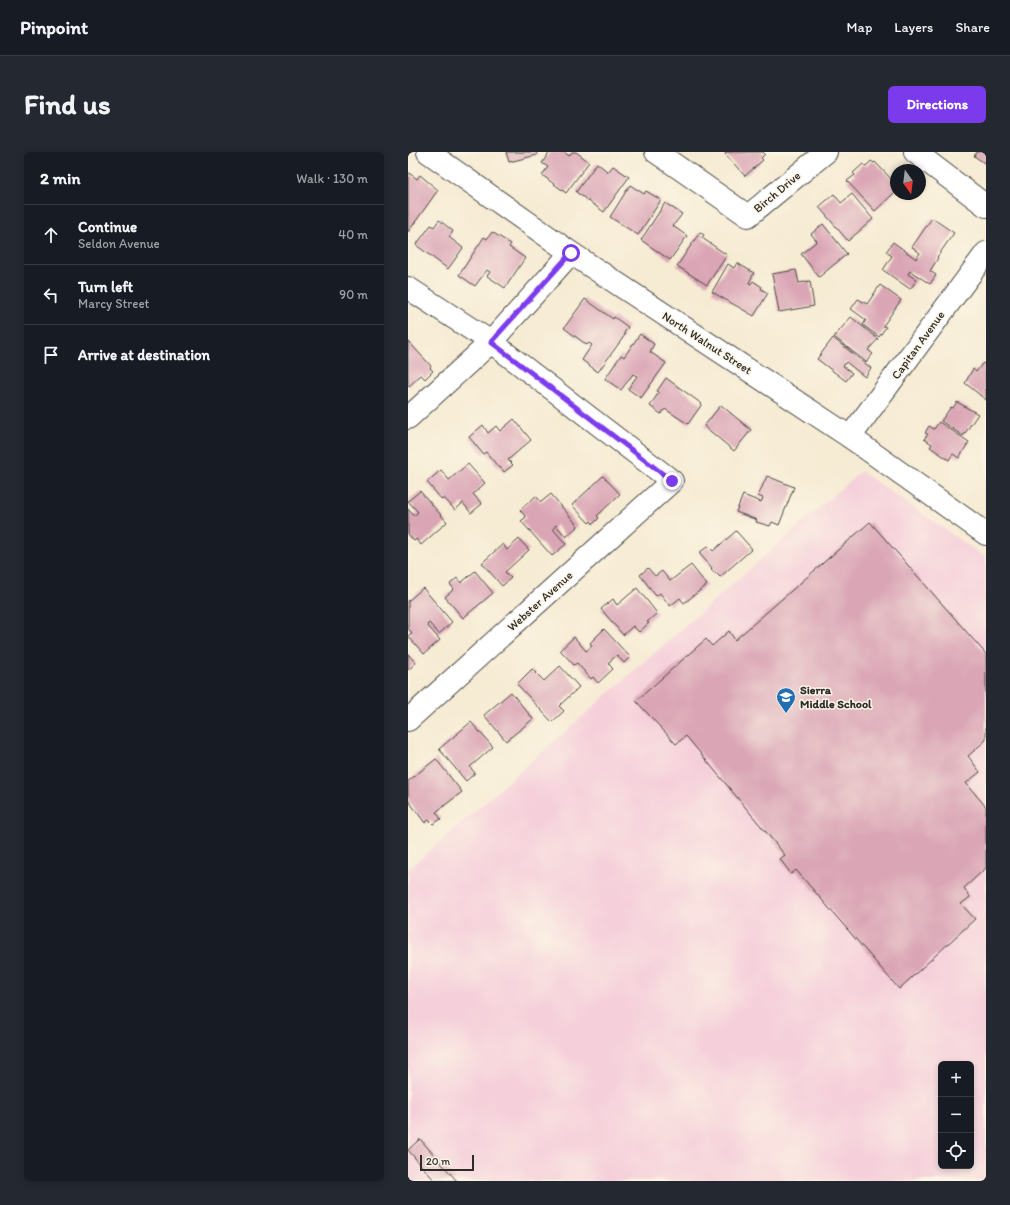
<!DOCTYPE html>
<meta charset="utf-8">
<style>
:root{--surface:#171b24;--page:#242831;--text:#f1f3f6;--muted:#9ea1a6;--line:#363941;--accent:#7c3aed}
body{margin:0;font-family:Itim,sans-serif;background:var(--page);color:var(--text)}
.controls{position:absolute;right:12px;bottom:12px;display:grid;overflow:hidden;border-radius:6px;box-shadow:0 2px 6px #0003}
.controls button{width:36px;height:36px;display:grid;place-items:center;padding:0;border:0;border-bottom:1px solid var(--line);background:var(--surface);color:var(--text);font:20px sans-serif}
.compass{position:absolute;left:482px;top:12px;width:36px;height:36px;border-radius:50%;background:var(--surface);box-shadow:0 2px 6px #0003;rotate:166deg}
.scale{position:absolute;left:12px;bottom:10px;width:54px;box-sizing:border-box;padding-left:4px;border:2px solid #2b2b2b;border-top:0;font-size:11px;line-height:14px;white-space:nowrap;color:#2b2b2b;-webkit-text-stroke:3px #fcf5e5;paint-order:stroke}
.stop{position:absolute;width:12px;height:12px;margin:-9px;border:3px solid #7c3aed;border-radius:50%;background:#fff}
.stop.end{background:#7c3aed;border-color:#fff;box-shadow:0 1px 4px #0008}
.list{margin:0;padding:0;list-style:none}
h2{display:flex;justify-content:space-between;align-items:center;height:52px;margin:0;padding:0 16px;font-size:17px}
h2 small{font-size:13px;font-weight:400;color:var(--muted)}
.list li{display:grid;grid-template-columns:26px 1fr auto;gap:12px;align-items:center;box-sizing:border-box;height:60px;padding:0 16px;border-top:1px solid var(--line)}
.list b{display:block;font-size:15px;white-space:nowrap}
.list p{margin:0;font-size:13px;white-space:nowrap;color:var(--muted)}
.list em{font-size:13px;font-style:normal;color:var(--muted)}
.icon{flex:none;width:22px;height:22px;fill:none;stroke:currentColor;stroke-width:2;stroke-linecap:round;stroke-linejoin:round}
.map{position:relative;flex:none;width:578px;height:1029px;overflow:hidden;border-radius:6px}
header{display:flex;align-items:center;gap:24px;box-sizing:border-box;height:56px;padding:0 20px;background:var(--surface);border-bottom:1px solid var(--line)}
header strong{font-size:19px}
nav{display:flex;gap:22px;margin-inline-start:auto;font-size:14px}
.intro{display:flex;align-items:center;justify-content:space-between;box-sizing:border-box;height:96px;padding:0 24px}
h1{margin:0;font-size:28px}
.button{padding:10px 18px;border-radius:6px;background:var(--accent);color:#fff;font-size:14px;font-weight:700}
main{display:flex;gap:24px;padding:0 24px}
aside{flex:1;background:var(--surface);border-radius:6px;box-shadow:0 2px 6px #0003}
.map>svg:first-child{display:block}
.built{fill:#f5cfda;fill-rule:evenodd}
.building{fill:#daa5b5}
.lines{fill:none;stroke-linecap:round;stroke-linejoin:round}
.street-casing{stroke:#494844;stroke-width:24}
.secondary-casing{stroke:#494844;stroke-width:24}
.street{stroke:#fff;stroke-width:22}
.secondary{stroke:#fff;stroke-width:22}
.route{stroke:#7c3aed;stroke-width:5}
.labels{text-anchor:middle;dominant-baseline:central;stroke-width:3;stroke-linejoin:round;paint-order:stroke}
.street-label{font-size:12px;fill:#2b2b2b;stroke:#fcf5e5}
.poi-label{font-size:12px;font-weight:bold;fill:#2b2b2b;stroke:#fcf5e5;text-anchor:start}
</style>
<header>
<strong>Pinpoint</strong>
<nav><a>Map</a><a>Layers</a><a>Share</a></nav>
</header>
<div class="intro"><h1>Find us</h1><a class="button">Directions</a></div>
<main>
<aside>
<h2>2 min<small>Walk · 130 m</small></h2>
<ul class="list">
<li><svg class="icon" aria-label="ahead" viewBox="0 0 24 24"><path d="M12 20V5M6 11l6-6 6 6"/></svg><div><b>Continue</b><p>Seldon Avenue</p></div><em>40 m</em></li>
<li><svg class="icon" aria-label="left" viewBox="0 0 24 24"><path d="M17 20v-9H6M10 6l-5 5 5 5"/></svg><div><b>Turn left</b><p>Marcy Street</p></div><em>90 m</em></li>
<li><svg class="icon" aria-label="arrive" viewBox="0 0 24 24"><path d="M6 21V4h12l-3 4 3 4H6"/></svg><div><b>Arrive at destination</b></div></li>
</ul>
</aside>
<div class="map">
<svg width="578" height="1029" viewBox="0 0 578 1029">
<rect width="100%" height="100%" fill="#fcf5e5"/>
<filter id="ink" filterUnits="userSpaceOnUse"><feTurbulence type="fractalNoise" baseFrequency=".025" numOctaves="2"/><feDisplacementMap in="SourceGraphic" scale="8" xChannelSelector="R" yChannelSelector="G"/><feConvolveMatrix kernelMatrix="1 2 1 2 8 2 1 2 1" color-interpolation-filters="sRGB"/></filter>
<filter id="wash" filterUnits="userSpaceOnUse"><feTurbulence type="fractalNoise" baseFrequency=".012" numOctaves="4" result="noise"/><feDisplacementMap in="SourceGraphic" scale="16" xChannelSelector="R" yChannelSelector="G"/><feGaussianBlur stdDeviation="0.9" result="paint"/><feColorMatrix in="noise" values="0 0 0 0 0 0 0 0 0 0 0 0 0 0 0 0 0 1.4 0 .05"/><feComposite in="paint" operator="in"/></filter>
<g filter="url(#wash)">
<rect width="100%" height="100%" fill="#f6ebd3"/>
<!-- built -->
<path class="built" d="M453 319 578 406V1029H0V718ZM533 912H563V1014H533Z"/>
<g id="blocks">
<!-- building -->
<g class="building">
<polygon points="98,0 128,0 129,3 101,10"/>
<polygon points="142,0 156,0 161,4 164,0 168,0 181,10 158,41 134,23 140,15 134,11"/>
<polygon points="318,0 355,0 357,2 353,6 355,8 337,24 317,2"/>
<polygon points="569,0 578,0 578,12 566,4"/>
<polygon points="463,9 466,11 467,10 488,32 488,39 467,59 439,29 447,23 445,21 455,12 458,14"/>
<polygon points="189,11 200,20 205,14 221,25 196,60 168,40"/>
<polygon points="0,20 9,27 12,23 30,38 0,80"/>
<polygon points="222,33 236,42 238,39 253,48 230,83 202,65"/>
<polygon points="426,42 433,51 444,42 465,67 440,89 411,55"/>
<polygon points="257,51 274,62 265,74 279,84 262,108 233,88"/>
<polygon points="524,66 546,81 529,105 530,106 522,119 528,123 522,132 502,119 500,122 509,128 502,137 475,118 484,104 478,100 485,90 508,107 512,101 504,95"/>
<polygon points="31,68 45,79 41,85 55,96 40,117 8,93 23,73 26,75"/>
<polygon points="415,72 439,102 411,125 393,102 409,89 403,82"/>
<polygon points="84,80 103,92 101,95 117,106 97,136 79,124 82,120 79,118 67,134 51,123 76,85 79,87"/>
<polygon points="292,80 296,83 294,86 319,103 299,133 269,114"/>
<polygon points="329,111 346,121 341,131 343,132 345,129 354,135 353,137 360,141 346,164 304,140 320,112 326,116"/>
<polygon points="388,118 391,131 402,129 406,154 371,160 364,122"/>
<polygon points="472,133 493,148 475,174 478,175 471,185 455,173 458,168 443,157 450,147 459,152"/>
<polygon points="177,147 205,167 206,165 220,175 216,181 217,183 190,220 174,208 184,193 181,191 179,193 156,176"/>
<polygon points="443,165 470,187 460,198 465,202 458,210 426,185"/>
<polygon points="232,182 246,192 242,200 258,211 233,246 220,237 229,224 225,222 213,238 197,227 213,203 216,205"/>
<polygon points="425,186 463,216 457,225 438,210 435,214 444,221 438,229 409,207"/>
<polygon points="0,189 23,214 22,216 25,219 17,227 13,223 0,235"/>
<polygon points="575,211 578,213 578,248 557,231 565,217 568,220"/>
<polygon points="258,226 294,252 280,272 257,257 253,262 242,254 251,240 249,239"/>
<polygon points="549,250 570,262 555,284 533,269 543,255 545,256"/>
<polygon points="313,253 343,278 326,299 296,274"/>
<polygon points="106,267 123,288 100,308 105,313 96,320 92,315 91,316 78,300 75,302 61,285 75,273 80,281 88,274 92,279"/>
<polygon points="531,270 561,290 551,306 545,302 541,308 522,295 524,292 516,287 520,282 517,281 521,274 526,277"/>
<polygon points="60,312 77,331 65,342 74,352 63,361 55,351 47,358 36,346 34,348 19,330 33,318 41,328"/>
<polygon points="195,324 212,342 189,364 191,366 185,372 183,369 181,371 164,353"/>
<polygon points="359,324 386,335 371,373 364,370 362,374 348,370 349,368 328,360 335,343 353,350 355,346 350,344"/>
<polygon points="12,339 39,370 13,393 8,387 6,389 0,382 0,357 6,364 10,360 0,349"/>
<polygon points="143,342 170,374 158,385 148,373 145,377 158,392 144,404 113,369 118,365 112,358 128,344 133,350"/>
<polygon points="462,370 578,502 578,588 560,604 572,620 558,631 578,655 578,716 556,736 562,745 553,752 567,767 491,837 388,718 383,722 372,707 377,703 278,584 268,592 228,549 298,487 304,494 321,479 327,488"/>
<polygon points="328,379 344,397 312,425 307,420 306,421 303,417 304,416 291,401 300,394 305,399"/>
<polygon points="111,387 121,398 97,420 103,426 94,434 74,411 95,392 99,398"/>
<polygon points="283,413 299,433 276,451 272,446 262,454 252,441 248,444 232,423 240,416 247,424 254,419 262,429"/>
<polygon points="67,419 85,441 55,466 37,445 46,437 42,432 49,426 53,431"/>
<polygon points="15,436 44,470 31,482 21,471 19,473 32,488 16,502 0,484 4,481 0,476 0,449"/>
<polygon points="229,436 249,461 239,470 241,471 231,480 225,474 215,483 193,457 205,447 209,453"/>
<polygon points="196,477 222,505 216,511 209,503 200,511 205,517 190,531 185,525 183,527 169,511 166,513 152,498 166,485 178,499 184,494 182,491"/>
<polygon points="0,502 8,511 0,518"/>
<polygon points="152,514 171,535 151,554 156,559 144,570 109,532 124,517 136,529"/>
<polygon points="103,540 125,567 98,589 76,563"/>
<polygon points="63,570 85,595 62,615 67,621 58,629 31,597"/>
<polygon points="28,607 54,640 28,660 33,667 25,672 21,668 17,671 0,648 0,629"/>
<polygon points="12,987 49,1029 27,1029 0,998"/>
</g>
</g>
</g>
<g filter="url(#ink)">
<use href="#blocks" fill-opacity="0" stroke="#494844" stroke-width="1"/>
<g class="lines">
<!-- street casing -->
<g class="street-casing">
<g id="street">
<polyline points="248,0 340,64 418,0"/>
<polyline points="507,0 578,54"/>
<polyline points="0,136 83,190 264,329 0,568"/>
<polyline points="0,266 83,190 163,101"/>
<polyline points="442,285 578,101"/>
</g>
</g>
<!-- secondary casing -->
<g class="secondary-casing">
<polyline id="secondary" points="20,0 163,101 442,285 578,382"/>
</g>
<!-- street -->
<use href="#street" class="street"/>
<!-- secondary -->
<use href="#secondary" class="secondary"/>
</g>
</g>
<g class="lines" filter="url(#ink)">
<!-- route -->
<polyline class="route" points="163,101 83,190 264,329"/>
</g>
<!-- icons -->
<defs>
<g id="school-pin" transform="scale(1)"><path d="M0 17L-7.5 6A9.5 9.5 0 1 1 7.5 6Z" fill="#1f6fb2" stroke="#fcf5e5"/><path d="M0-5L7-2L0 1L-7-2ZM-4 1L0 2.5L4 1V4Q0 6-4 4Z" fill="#fff"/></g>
</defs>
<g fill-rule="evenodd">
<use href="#school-pin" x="378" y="545"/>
</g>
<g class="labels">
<!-- street labels -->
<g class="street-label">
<text transform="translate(369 40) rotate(-40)">Birch Drive</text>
<text transform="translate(299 191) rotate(33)">North Walnut Street</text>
<text transform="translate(510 193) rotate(-54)">Capitan Avenue</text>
<text transform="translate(132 449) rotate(-42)">Webster Avenue</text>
</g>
<!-- poi labels -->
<g class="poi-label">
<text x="392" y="538">Sierra<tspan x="392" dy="14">Middle School</tspan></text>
</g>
</g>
</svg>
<div class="controls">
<button>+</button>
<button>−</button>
<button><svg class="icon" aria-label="locate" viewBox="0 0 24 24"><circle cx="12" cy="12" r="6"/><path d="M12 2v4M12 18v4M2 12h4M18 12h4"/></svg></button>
</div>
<svg class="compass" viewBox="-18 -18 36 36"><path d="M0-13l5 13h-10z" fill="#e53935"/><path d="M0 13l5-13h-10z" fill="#9ea1a6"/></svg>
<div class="scale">20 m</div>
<div class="stop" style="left:163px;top:101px"></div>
<div class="stop end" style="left:264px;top:329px"></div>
</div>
</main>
